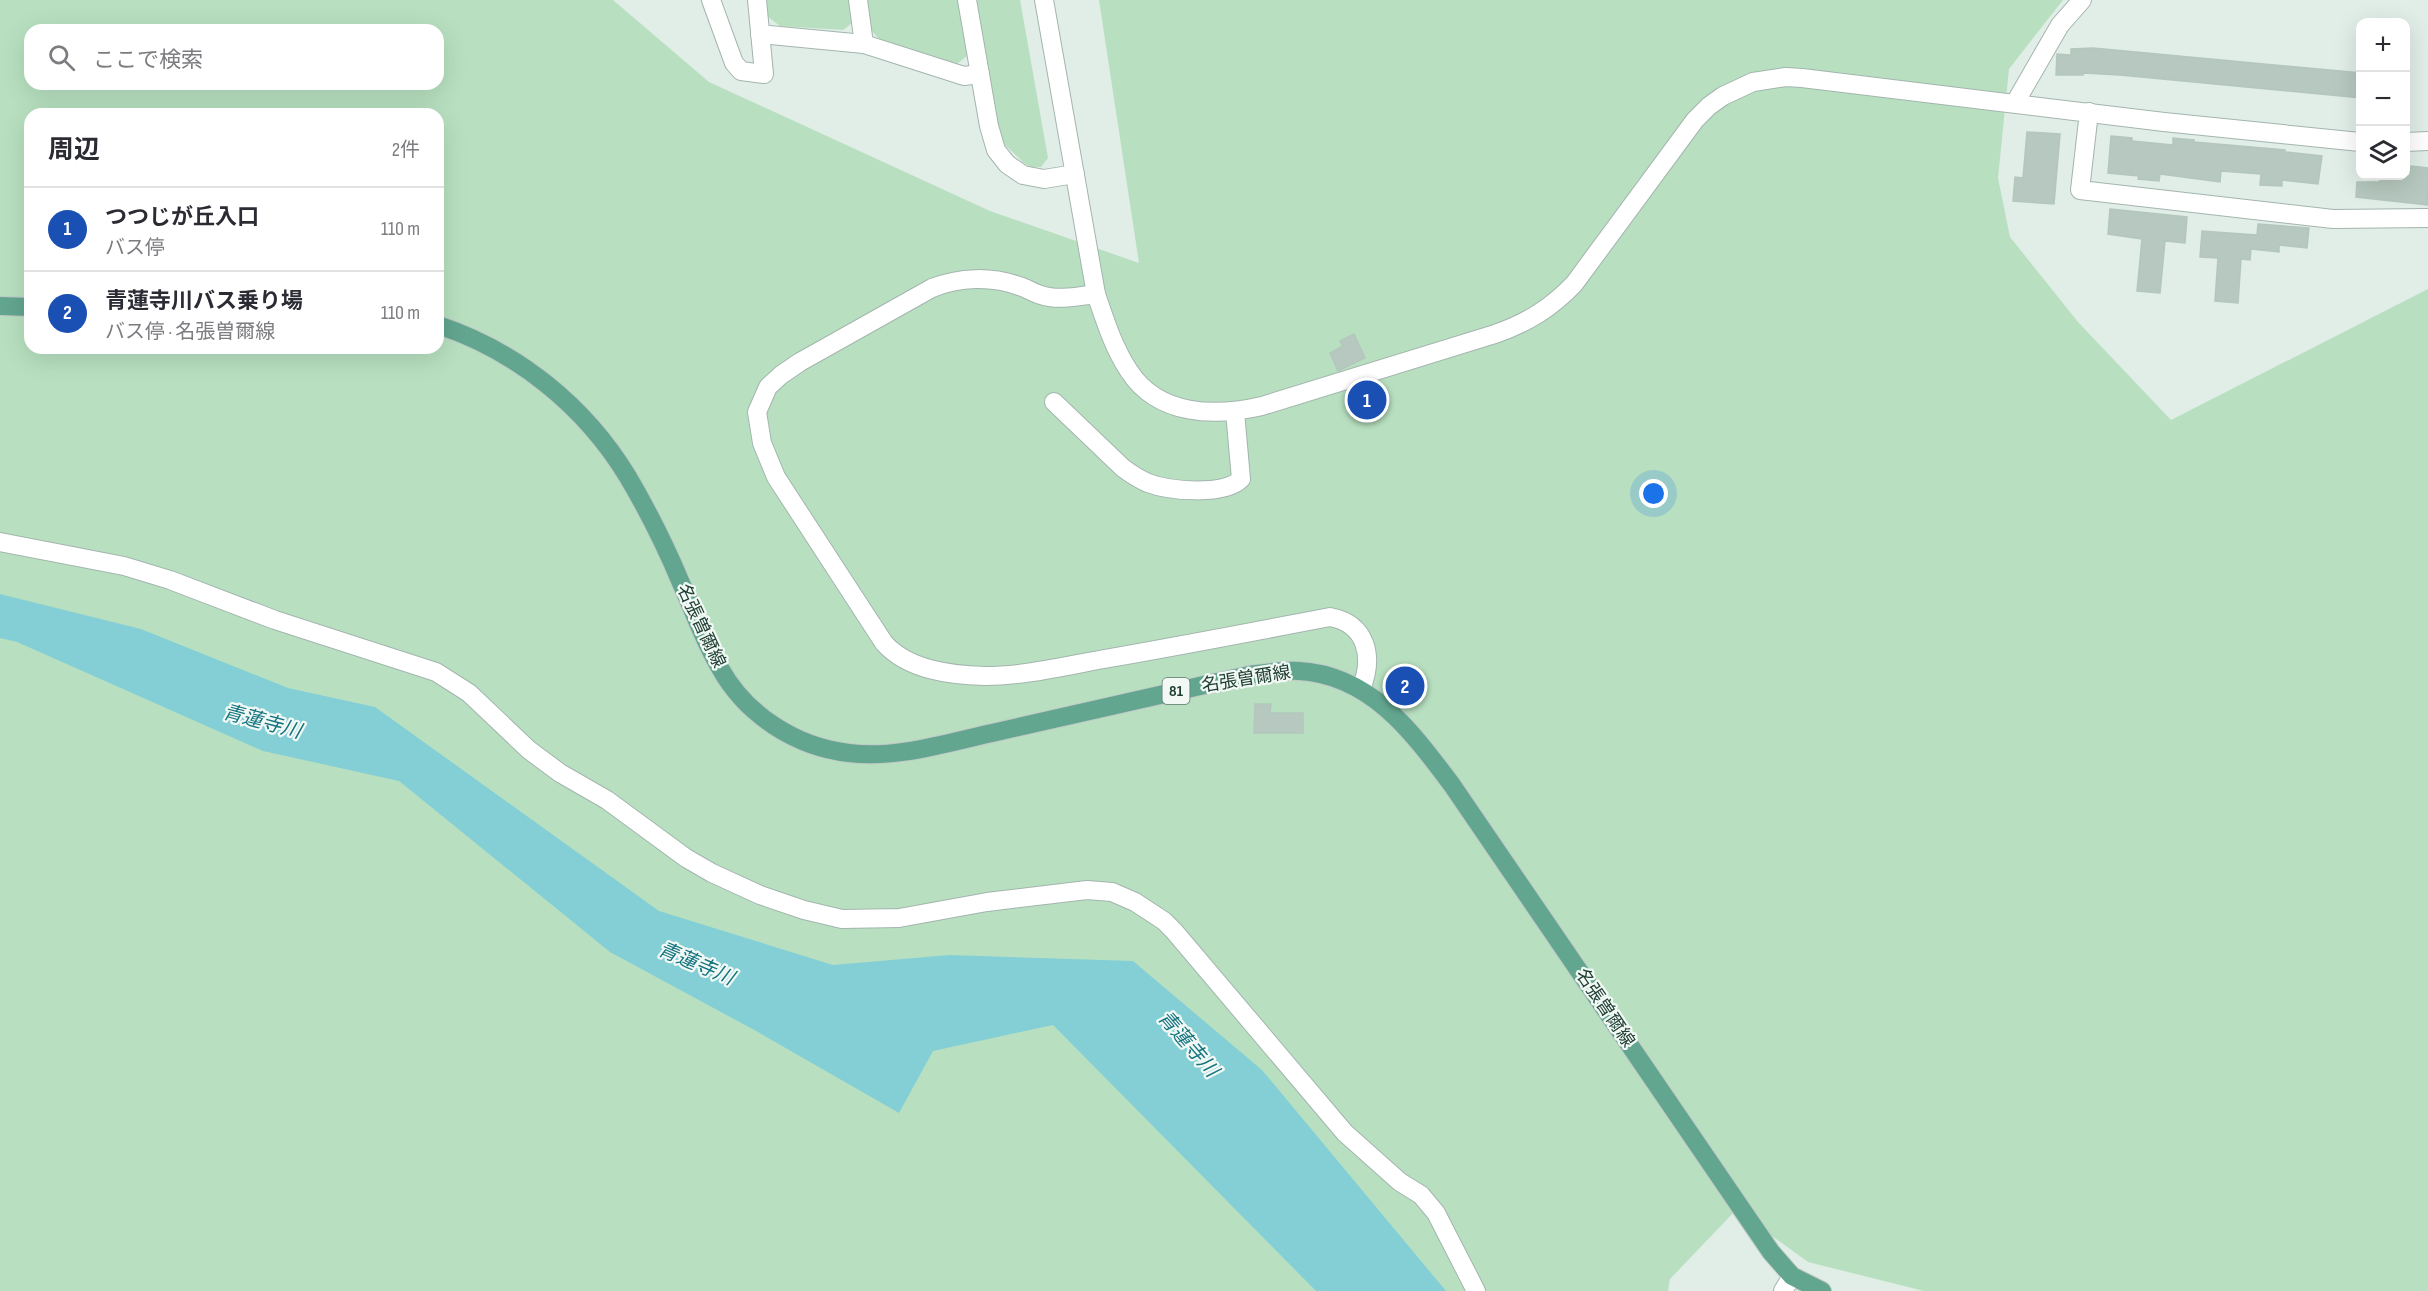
<!DOCTYPE html>
<html lang="ja">
<meta charset="utf-8">
<style>
:root{--surface:#fff;--page:#f7f7f7;--text:#2b2b33;--muted:#7c7c81;--line:#e1e1e2;--accent:#7c3aed}
body{margin:0;font-family:"Sofia Sans Condensed","Noto Sans JP",sans-serif;background:var(--page);color:var(--text)}
.controls{position:absolute;right:18px;top:18px;display:grid;overflow:hidden;border-radius:12px;box-shadow:0 6px 24px #0002}
.controls button{width:54px;height:54px;display:grid;place-items:center;padding:0;border:0;border-bottom:2px solid var(--line);background:var(--surface);color:var(--text);font:30px sans-serif}
.you{position:absolute;left:1654px;top:494px;width:21px;height:21px;margin:-15px;border:4px solid #fff;border-radius:50%;background:#1a73e8;box-shadow:0 0 0 9px #1a73e833}
.badge{display:grid;place-items:center;width:39px;height:39px;border-radius:50%;background:var(--accent);color:#fff;font-size:20px;font-weight:700}
.pin{position:absolute;translate:-50% -50%;border:3px solid #fff;box-shadow:0 2px 6px #0006}
.list{margin:0;padding:0;list-style:none}
h2{display:flex;justify-content:space-between;align-items:center;height:78px;margin:0;padding:0 24px;font-size:26px}
h2 small{font-size:20px;font-weight:400;color:var(--muted)}
.list li{display:grid;grid-template-columns:39px 1fr auto;gap:18px;align-items:center;box-sizing:border-box;height:84px;padding:0 24px;border-top:2px solid var(--line)}
.list b{display:block;font-size:22px;white-space:nowrap}
.list p{margin:0;font-size:20px;white-space:nowrap;color:var(--muted)}
.list em{font-size:20px;font-style:normal;color:var(--muted)}
.icon{flex:none;width:33px;height:33px;fill:none;stroke:currentColor;stroke-width:2;stroke-linecap:round;stroke-linejoin:round}
.map{position:relative;flex:none;width:2428px;height:1291px;overflow:hidden}
.search{position:absolute;background:var(--surface);box-shadow:0 6px 24px #0002;left:24px;top:24px;width:420px;height:66px;display:flex;align-items:center;gap:15px;box-sizing:border-box;padding:0 21px;border-radius:18px;color:var(--muted);font-size:22px}
.panel{position:absolute;background:var(--surface);box-shadow:0 6px 24px #0002;left:24px;top:108px;width:420px;height:246px;border-radius:18px}
.map>svg:first-child{display:block}
.green{fill:#b8e0c0;fill-rule:evenodd}
.water{fill:#84cfd6}
.building{fill:#b6c8bf;stroke:#b3c7bd;stroke-width:1.5}
.lines{fill:none;stroke-linecap:round;stroke-linejoin:round}
.minor-casing{stroke:#a3b5ae;stroke-width:20}
.major-casing{stroke:#c1c9c6;stroke-width:20}
.minor{stroke:#fff;stroke-width:18}
.major{stroke:#62a690;stroke-width:18}
.labels{text-anchor:middle;dominant-baseline:central;stroke-width:4.5;stroke-linejoin:round;paint-order:stroke}
.shield{fill:#f2f9f5;stroke:#5f776e;stroke-width:1.5}
.shield-label{font-size:16px;font-weight:bold;fill:#203f34}
.street-label{font-size:18px;fill:#203f34;stroke:#f2f9f5}
.water-label{font-size:20px;font-style:italic;fill:#157580;stroke:#f2f9f5}
</style>
<div class="map">
<svg width="2428" height="1291" viewBox="0 0 2428 1291">
<rect width="100%" height="100%" fill="#e1ede7"/>
<!-- green -->
<g class="green">
<path d="M0 0H613L709 82 990 211 1139 263 1099 0H2063L2009 69 1998 178 2010 237 2078 322 2171 420 2428 289V1291H1924L1808 1262 1736 1210 1670 1279 1668 1291H0ZM30 30H438V84H30ZM30 114H438V348H30Z"/>
<polygon points="766,0 849,0 852,23 843,30 780,26 768,17"/>
<polygon points="867,0 958,0 968,55 957,64 880,40 870,29"/>
<polygon points="975,0 1020,0 1048,158 1041,167 1031,167 1024,163 1001,141"/>
</g>
<!-- water -->
<polygon class="water" points="0,594 141,629 288,688 375,707 659,911 833,965 949,955 1133,961 1262,1070 1446,1291 1316,1291 1053,1025 933,1051 899,1113 756,1031 610,952 399,781 263,751 17,642 0,638"/>
<!-- building -->
<g class="building">
<polygon points="2093,48 2361,73 2361,98 2120,75 2083,73 2083,75 2056,75 2057,54 2071,55 2071,49"/>
<polygon points="2027,132 2060,134 2054,204 2013,201 2015,177 2023,178"/>
<polygon points="2111,136 2132,138 2132,141 2173,145 2173,138 2194,140 2194,142 2285,150 2285,152 2322,156 2318,184 2282,180 2282,186 2260,185 2261,174 2221,171 2220,182 2160,174 2159,181 2138,179 2139,176 2108,173"/>
<polygon points="2411,166 2428,168 2428,205 2356,197 2357,182 2380,182 2380,176 2410,176"/>
<polygon points="2110,209 2187,217 2185,243 2165,241 2160,293 2137,291 2142,239 2108,234"/>
<polygon points="2258,224 2309,228 2307,248 2279,245 2279,252 2251,249 2250,260 2241,259 2238,303 2215,301 2218,258 2200,257 2202,231 2257,235"/>
<polygon points="1354,334 1365,358 1338,371 1330,353 1343,346 1340,341"/>
<polygon points="1255,704 1271,704 1270,713 1303,713 1303,733 1254,733"/>
</g>
<g class="lines">
<!-- minor casing -->
<g class="minor-casing">
<g id="minor">
<polyline points="711,0 734,63 741,71 764,74 757,0"/>
<polyline points="858,0 864,44"/>
<polyline points="967,0 989,126 996,150 1007,164 1023,175 1044,179 1075,174"/>
<path d="M1044 0 1096 294C1105 320 1113 347 1129 371 1158 416 1215 417 1262 406L1495 334C1527 323 1551 308 1574 284L1695 120 1709 106 1723 96 1753 82 1786 77 1802 78 2164 122 2360 142"/>
<polyline points="760,34 864,44 964,76 980,74"/>
<polyline points="2015,103 2060,25 2082,0"/>
<polyline points="2089,112 2080,190 2333,219 2428,218"/>
<polyline points="2406,142 2428,141"/>
<path d="M1096 294C1079 296 1058 301 1041 295 1033 293 1027 288 1019 286 991 276 960 277 932 288L800 362 781 375 768 387 757 412 762 443 776 477 884 643C908 670 950 675 985 676 1027 676 1069 665 1110 658 1184 645 1257 631 1330 617 1367 624 1374 657 1361 689"/>
<path d="M1054 402 1123 468C1131 474 1139 479 1148 483 1169 491 1224 496 1241 479L1235 412"/>
<polyline points="0,542 124,566 170,580 275,620 436,672 469,693 529,750 560,773 607,800 686,858 712,873 760,895 804,910 842,919 899,918 987,902 1087,890 1112,892 1135,902 1164,921 1174,931 1345,1133 1400,1182 1421,1195 1436,1213 1476,1291"/>
<polyline points="1783,1291 1792,1276"/>
</g>
</g>
<!-- major casing -->
<g class="major-casing">
<g id="major">
<polyline points="0,306 30,307"/>
<path d="M438 325C517 351 585 406 628 477 648 511 666 547 681 583 694 612 704 641 720 668 746 715 796 747 849 753 896 759 946 743 992 733 1077 714 1163 694 1249 675 1265 673 1283 670 1299 671 1371 675 1413 733 1452 785L1771 1252 1792 1276 1822 1291"/>
</g>
</g>
<!-- minor -->
<use href="#minor" class="minor"/>
<!-- major -->
<use href="#major" class="major"/>
</g>
<g class="labels">
<!-- shield labels -->
<rect class="shield" x="1162.5" y="678" width="27" height="26" rx="4.5"/>
<g class="shield-label">
<text x="1176" y="691">81</text>
</g>
<!-- street labels -->
<g class="street-label">
<text transform="translate(701 626) rotate(65)">名張曽爾線</text>
<text transform="translate(1246 679) rotate(-9)">名張曽爾線</text>
<text transform="translate(1605 1008) rotate(56)">名張曽爾線</text>
</g>
<!-- water labels -->
<g class="water-label">
<text transform="translate(262 722) rotate(15)">青蓮寺川</text>
<text transform="translate(696 964) rotate(23)">青蓮寺川</text>
<text transform="translate(1188 1044) rotate(49)">青蓮寺川</text>
</g>
</g>
</svg>
<div class="controls">
<button>+</button>
<button>−</button>
<button><svg class="icon" aria-label="layers" viewBox="0 0 24 24"><path d="M12 4l9 5-9 5-9-5zM3 14l9 5 9-5"/></svg></button>
</div>
<div class="you"></div>
<div class="pin badge" style="left:1367px;top:400px;background:#1a4fb4">1</div>
<div class="pin badge" style="left:1405px;top:686px;background:#1a4fb4">2</div>
<div class="search"><svg class="icon" aria-label="search" viewBox="0 0 24 24"><circle cx="10" cy="10" r="6"/><path d="M15 15l6 6"/></svg>ここで検索</div>
<section class="panel">
<h2>周辺<small>2件</small></h2>
<ul class="list">
<li><span class="badge" style="background:#1a4fb4">1</span><div><b>つつじが丘入口</b><p>バス停</p></div><em>110 m</em></li>
<li><span class="badge" style="background:#1a4fb4">2</span><div><b>青蓮寺川バス乗り場</b><p>バス停 · 名張曽爾線</p></div><em>110 m</em></li>
</ul>
</section>
</div>
